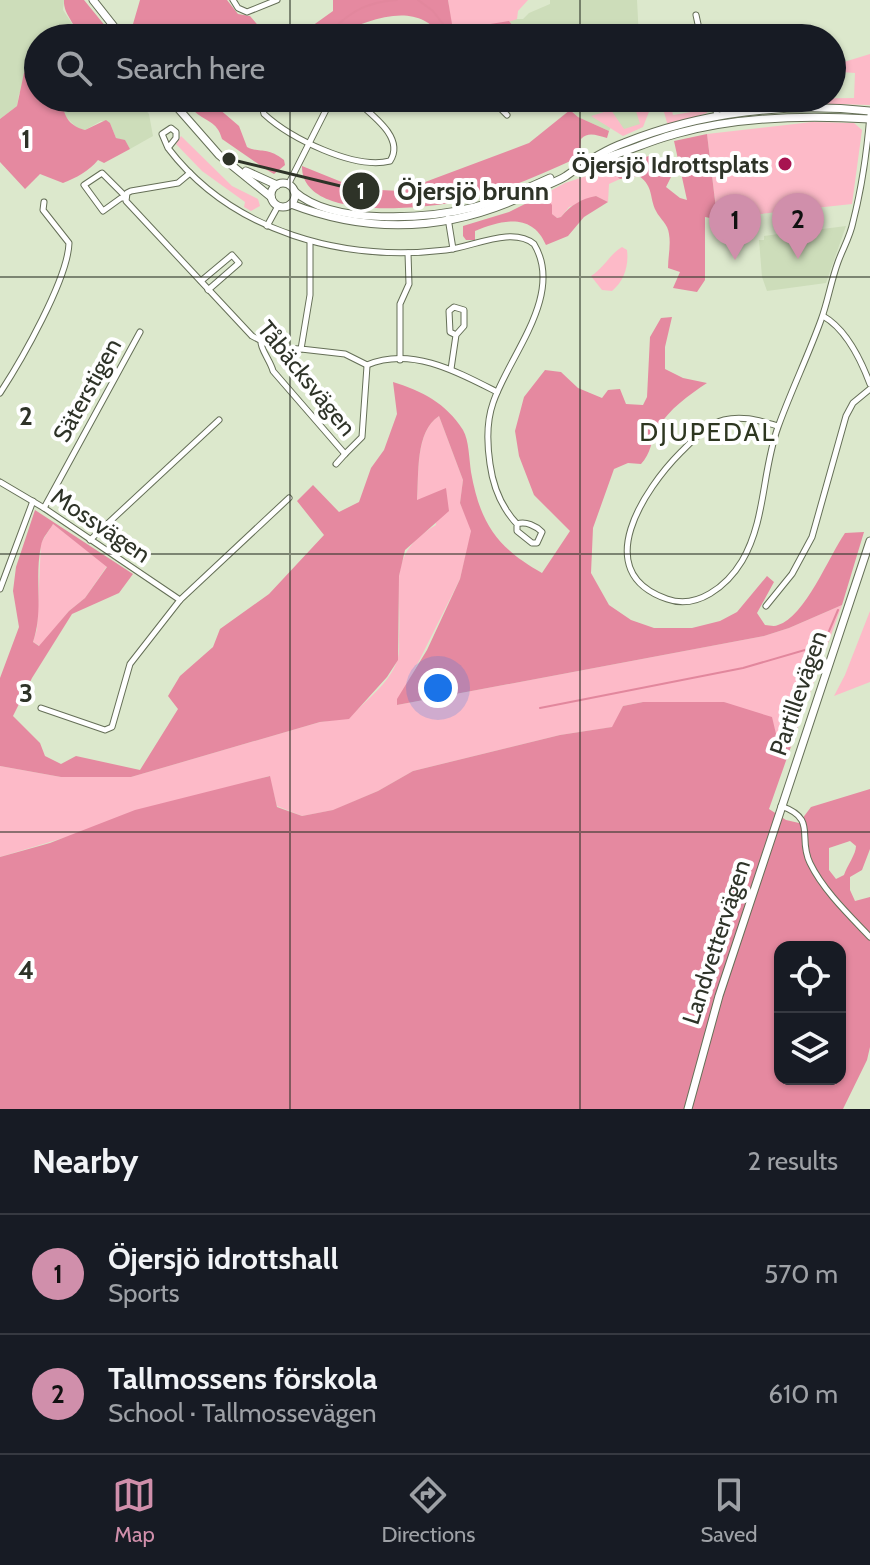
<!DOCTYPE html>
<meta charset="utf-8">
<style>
:root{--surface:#171b24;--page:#20242c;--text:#f1f3f6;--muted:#9ea1a6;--line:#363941;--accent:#d08fab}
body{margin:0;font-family:Cabin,sans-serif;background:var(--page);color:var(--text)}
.controls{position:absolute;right:24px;bottom:24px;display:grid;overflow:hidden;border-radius:16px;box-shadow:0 2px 6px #0004}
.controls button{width:72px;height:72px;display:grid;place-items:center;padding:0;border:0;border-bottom:2px solid var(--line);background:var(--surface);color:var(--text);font:40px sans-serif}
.you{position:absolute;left:438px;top:688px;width:28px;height:28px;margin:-20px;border:6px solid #fff;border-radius:50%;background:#1a73e8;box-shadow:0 0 0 12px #1a73e833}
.badge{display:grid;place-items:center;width:52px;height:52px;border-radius:50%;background:var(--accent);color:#111;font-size:26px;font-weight:700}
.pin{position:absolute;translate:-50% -66px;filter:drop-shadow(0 2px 4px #0008)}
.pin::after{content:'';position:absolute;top:42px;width:28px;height:24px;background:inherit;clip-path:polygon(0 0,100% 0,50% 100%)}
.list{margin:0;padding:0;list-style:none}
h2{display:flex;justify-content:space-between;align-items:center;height:104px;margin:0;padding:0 32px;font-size:34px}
h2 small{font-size:26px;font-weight:400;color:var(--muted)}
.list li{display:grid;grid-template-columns:52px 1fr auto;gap:24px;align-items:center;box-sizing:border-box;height:120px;padding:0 32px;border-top:2px solid var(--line)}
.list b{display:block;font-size:30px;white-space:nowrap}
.list p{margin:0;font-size:26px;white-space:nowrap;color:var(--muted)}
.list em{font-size:26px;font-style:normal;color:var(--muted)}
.icon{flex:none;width:44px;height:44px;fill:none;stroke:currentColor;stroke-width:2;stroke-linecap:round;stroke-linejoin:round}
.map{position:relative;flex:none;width:870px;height:1109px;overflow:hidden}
.search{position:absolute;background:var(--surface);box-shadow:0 2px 6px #0004;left:24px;right:24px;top:24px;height:88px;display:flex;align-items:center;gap:20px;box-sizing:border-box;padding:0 28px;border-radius:44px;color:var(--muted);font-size:30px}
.sheet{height:344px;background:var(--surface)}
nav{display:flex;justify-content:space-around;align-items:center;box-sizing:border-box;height:112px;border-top:2px solid var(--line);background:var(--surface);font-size:22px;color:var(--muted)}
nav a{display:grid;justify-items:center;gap:4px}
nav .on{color:var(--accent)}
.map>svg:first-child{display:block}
.built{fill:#cdddba}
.green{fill:#fdbac8}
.forest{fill:#e589a0;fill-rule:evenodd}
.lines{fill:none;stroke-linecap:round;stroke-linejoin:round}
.stream{stroke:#e2879d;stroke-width:2}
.street-casing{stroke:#656f57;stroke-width:7}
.secondary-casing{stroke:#656f57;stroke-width:9}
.street{stroke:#fff;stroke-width:5}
.secondary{stroke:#fff;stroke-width:7}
.grid{fill:none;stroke:#2e3328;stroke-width:2;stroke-opacity:0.55}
.poi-dot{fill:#a71450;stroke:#fff;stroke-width:3}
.labels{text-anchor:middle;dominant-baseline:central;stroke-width:8;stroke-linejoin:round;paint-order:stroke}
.poi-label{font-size:24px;font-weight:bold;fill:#2e3328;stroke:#fff;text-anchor:end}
.street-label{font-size:24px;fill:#2e3328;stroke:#fff}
.neighbourhood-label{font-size:26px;letter-spacing:2px;fill:#2e3721;stroke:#fff}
.grid-label{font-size:26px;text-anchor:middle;font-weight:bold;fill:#2e3328;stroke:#fff;stroke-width:8;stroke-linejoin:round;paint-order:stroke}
.leader{fill:none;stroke:#2e3328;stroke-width:3}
.callout-dot{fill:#2e3328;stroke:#fff;stroke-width:3}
.mark-label{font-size:24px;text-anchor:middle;font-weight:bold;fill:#fff}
.callout-label{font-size:26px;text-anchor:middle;font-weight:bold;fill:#2e3328;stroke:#fff;stroke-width:8;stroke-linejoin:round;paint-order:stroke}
</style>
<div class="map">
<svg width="870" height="1109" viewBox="0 0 870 1109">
<rect width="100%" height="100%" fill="#dce8cc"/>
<!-- built -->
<g class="built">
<polygon points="0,0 64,0 63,10 77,31 77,38 38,38 38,64 19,94 17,106 0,119"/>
<polygon points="550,0 637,0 639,38 495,38 511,19 523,19 529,13 550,4"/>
<polygon points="61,98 135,98 149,114 153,136 130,149 125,141 116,138 110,123 101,121 85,130 77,128 64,115"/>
<polygon points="558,98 652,98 640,128 628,133 611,127 609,131 578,117"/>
<polygon points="846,226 826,283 767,291 762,277 759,240 764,240 764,236 800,231 801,235 806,235 807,231"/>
</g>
<!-- green -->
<g class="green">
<polygon points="448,0 528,0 518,11 517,19 506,23 452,30"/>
<polygon points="870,54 870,105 799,103 726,112 718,98 726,98 727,105 771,99 854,98 855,73 841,72 844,62"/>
<polygon points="660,98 669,98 673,115 704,110 703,98 710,98 707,113 668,126"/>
<polygon points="654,99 643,127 623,136 591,116 611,110 624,129 640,124 636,111 648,106 648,101"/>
<polygon points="812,122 854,123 862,130 852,204 715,219 716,209 707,134"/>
<polygon points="181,136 232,186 258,199 260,206 251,211 244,207 245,202 202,171 176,144"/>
<polygon points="608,169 620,179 609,184 608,202 596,196 569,207 561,217 556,218 552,214 547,199 539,197 565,183"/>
<path d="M622 247 627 250C629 266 624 281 612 291L602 290 591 276C604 268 609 255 622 247Z"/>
<path d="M439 416 463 480 460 503 472 530 460 579 397 705 764 636 789 628 842 605 807 701 795 705 783 733 776 738 724 702H643L623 706 613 727 560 735 413 771 378 791 334 810 302 816 277 806 269 776 0 857V766L61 777H131L320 722 349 718C364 702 390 683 397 661 400 654 399 643 399 636 402 587 385 555 436 525L434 495 417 501C419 475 415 431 439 416Z"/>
<polygon points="53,524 107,566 85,598 69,611 40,646 33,642 37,629 41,543"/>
<polygon points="870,611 870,682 834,696 845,675"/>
</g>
<!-- forest -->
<g class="forest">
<path d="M64 0H84L115 38H77C77 23 63 15 64 0Z"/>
<polygon points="140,0 227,0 238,14 250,16 269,38 156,38 133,24"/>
<path d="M333 0H448L453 30 509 21 512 25 511 30 495 38H442C419 0 372 18 333 36 322 42 291 38 277 38L312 26 333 11Z"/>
<path d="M38 64V98H61C64 115 67 125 85 130L106 120 110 123 116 138 125 140 130 149 104 163 98 160C89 171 76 178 63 183L40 174 25 189 0 162V119L17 106 24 73Z"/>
<path d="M185 98H213L218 108 239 126 247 147C261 154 266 146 284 160L285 165 274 174 267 170 222 139C217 120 205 122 193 110 189 107 188 102 185 98Z"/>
<path d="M570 110 578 117 609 131 607 138C597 136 589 131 581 139L580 155 577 158C539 175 501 193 460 201 425 209 301 222 302 166L359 189 401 191 529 143Z"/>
<path d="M707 134 716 209 715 219 705 217V280L697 292 673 288 680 272 668 268C668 257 671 245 669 234 668 224 660 219 656 211 649 197 654 187 639 176L620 179 608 169 652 155 664 163 671 177 666 187 680 198 687 200 674 141Z"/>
<path d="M596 196 608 202 584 217 568 236 546 245C532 212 502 220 475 231V240H466L463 236V226L509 212 539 197 547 199 552 205V214L557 218 561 217C571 205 581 199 596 196Z"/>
<path d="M672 317 665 347V369L683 378 707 383C689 395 669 409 658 428 651 440 651 454 641 464L628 463 614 469 593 528 591 573 609 605 631 620 654 628H692L720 621 737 612 767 576 774 582 757 613 765 625C769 625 774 627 778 625 805 617 829 556 845 533L864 532 842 605 789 628 764 636 397 705V699L427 650 460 579 471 531 460 503 463 480 439 416C415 431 419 475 417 500L446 488 449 511 405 550 399 576 398 660 387 677 349 719 320 722 131 777H61L0 766V678L19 627 13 591 16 567 35 510 133 574 119 593 72 614 32 678 13 716 40 743 45 756 61 764 76 756 140 770 178 709 168 696 180 676 213 647 220 629 269 594 324 535 297 501 313 485 339 512 359 502 371 468 384 450 397 414 393 382C422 391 446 403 463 430 469 440 469 459 471 472 480 523 497 548 542 573L570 531 534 495 519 456 515 431 524 397 545 370 561 372 578 388 602 398 608 390 620 389 626 404 643 405 647 397 650 337 661 318ZM53 524 107 567 85 598 69 611 39 646 33 642C44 609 34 579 41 546 42 538 49 531 53 524Z"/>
<path d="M807 701 769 809 786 820 799 823 811 807 870 789V849L862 870 850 877V890L855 901 870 897V1047L867 1060 843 1109H0V857L50 843 135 810 270 776 277 807 302 816 333 810 378 791 413 771 560 735 612 727 623 706 643 702H724L772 717 777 738 783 733 795 705ZM850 841 856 846C856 854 847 866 844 875L836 879 829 870V848ZM780 947H840V1079H780Z"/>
</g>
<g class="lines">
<!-- stream -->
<g class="stream">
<polyline points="418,0 433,11 449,32 470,38"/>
<path d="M323 38C347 15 362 2 397 0"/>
<polyline points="824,643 838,610"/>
<polyline points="540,708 743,668 822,645"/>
</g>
<!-- street casing -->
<g class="street-casing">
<g id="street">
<polyline points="233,0 238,8 247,12 277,0"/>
<polyline points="696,15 701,38"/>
<path d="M282 98 263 110 264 114C290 138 354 170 390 161 406 137 369 113 353 98"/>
<polyline points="490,98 507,115"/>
<polyline points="714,98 717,117"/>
<polyline points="624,107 645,98"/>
<path d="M168 148 162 134 171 128 176 132V138L168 148C233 233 344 262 446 250 473 247 512 226 534 244 565 295 508 357 493 403 486 423 487 444 490 464 493 486 502 508 517 524 526 521 536 526 542 532L537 543H532L517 531V524"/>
<polyline points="190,173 178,183 131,191 127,193 126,201 252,336 275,348 301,349"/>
<polyline points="288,185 332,98"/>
<polyline points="125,198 121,198 103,211 84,185 102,173 125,196"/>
<polyline points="448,218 453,249"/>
<polyline points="267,226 278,206"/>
<path d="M310 242V295L301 349 345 354 367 365C411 346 458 372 497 392"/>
<polyline points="201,281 232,255 239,263 208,290"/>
<path d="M823 316C846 329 861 360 870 384"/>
<path d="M261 342C260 348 271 362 273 371L345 454 362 437 367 366"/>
<polyline points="400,360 400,304 409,284 408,253"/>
<polyline points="451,369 456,335 464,326 464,310 454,307 449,311 450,332 456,335"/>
<path d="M0 393C21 361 68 279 69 243L43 210 44 202"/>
<path d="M778 426C760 421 743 415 724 420 708 424 693 440 681 452 645 488 588 572 667 599 697 610 727 586 742 561 766 520 762 471 778 427 791 391 808 356 821 320 828 301 831 281 838 262 843 248 850 237 853 222 862 187 867 151 870 115"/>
<polyline points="336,464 345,454"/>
<polyline points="0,482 44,508 180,600"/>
<polyline points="44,508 140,332"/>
<polyline points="90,540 219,420"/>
<polyline points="0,589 33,501"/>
<polyline points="766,606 792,574 812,537 846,416 853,403 870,389"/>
<polyline points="41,708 105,730 112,727 130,664 180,600 289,498"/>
<path d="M781 806C818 819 797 837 810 863 823 890 849 915 870 937"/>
</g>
</g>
<!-- secondary casing -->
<g class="secondary-casing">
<g id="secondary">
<polyline points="93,0 123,38"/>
<polyline points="169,98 219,155 271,197"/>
<path d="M597 160C625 153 651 140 679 133 741 116 807 115 870 119"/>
<polyline points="246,171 277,185"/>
<circle cx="283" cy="195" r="12"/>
<path d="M294 191C333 226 427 219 475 207 501 200 526 189 550 178"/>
<path d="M291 204C376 237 458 230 538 189 547 185 558 181 566 176 583 164 604 150 624 143 701 112 788 102 870 111"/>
<polyline points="688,1109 719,996 870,541"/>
</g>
</g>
<!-- street -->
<use href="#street" class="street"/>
<!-- secondary -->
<use href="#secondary" class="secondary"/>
</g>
<!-- grid -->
<path class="grid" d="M290 0V38M580 0V38M290 98V1109M580 98V1109M0 277H870M0 554H870M0 832H870"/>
<!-- markers -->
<circle class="poi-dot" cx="785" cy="164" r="8"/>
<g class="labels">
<!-- poi labels -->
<g class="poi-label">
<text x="769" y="164">Öjersjö Idrottsplats</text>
</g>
<!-- street labels -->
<g class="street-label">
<text transform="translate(307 378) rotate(51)">Tåbäcksvägen</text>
<text transform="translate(87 390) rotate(-61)">Säterstigen</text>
<text transform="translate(101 525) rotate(34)">Mossvägen</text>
<text transform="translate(798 693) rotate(-71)">Partillevägen</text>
<text transform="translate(716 942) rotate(-72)">Landvettervägen</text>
</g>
<!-- neighbourhood labels -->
<g class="neighbourhood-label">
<text x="708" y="432">DJUPEDAL</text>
</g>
</g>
<g class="grid-label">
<text x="26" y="148">1</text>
<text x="26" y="425">2</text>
<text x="26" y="702">3</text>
<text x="26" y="979">4</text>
</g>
<!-- callouts -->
<path class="leader" d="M229 159L361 191"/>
<g class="callout-dot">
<circle cx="229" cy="159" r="8"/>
<circle cx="361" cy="191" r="20"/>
</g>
<g class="mark-label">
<text x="361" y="199">1</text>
</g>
<g class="callout-label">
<text x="473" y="200">Öjersjö brunn</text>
</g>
</svg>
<div class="controls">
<button><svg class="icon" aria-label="locate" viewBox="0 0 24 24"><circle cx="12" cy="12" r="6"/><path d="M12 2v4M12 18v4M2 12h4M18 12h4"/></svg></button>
<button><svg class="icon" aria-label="layers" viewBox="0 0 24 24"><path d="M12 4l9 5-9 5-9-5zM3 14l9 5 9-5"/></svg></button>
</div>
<div class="you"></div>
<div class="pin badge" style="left:735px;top:260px">1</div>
<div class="pin badge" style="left:798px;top:259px">2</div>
<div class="search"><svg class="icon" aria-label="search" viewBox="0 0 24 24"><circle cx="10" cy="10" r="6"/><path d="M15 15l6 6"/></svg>Search here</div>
</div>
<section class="sheet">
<h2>Nearby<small>2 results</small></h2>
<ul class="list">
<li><span class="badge">1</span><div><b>Öjersjö idrottshall</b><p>Sports</p></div><em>570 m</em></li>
<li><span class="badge">2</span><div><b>Tallmossens förskola</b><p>School · Tallmossevägen</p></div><em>610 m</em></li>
</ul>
</section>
<nav>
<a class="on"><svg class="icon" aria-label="map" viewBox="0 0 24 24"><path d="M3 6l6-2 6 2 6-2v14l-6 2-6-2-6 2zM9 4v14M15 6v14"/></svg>Map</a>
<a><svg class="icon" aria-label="directions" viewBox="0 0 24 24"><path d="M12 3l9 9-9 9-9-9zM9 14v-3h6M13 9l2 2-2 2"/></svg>Directions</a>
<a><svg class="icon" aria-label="saved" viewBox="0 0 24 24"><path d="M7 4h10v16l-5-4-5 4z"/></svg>Saved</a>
</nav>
